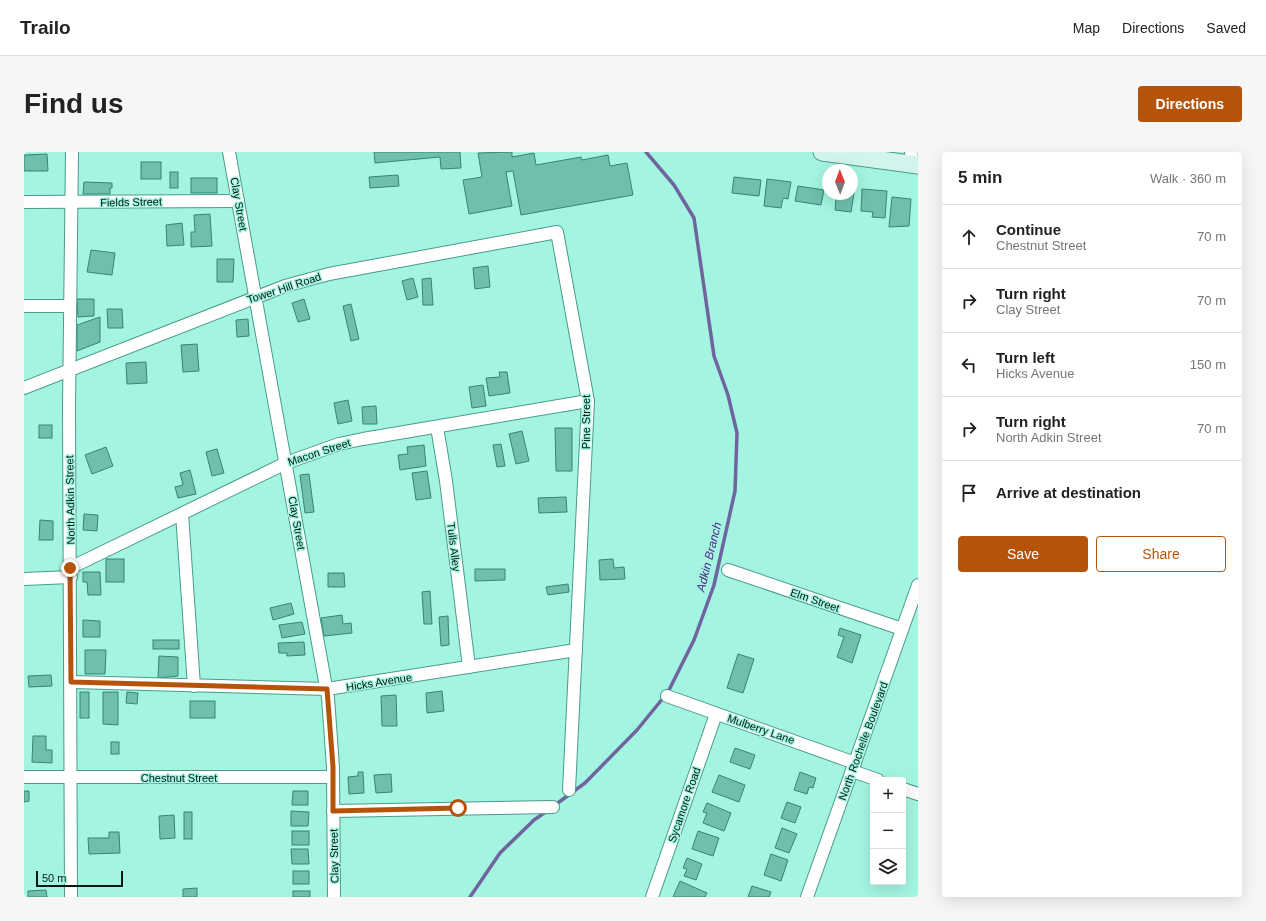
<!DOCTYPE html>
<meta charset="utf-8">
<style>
:root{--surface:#fff;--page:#f6f6f6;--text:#222;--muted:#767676;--line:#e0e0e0;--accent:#b45309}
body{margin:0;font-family:Helvetica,sans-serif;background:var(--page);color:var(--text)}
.controls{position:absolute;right:12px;bottom:12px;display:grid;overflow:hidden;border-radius:4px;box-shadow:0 4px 16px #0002}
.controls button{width:36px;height:36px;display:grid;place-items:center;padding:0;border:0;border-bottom:1px solid var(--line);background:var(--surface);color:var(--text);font:20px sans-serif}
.compass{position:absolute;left:798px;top:12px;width:36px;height:36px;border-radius:50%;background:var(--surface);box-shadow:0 4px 16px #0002;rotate:359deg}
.scale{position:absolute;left:12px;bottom:10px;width:87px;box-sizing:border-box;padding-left:4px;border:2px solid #021a15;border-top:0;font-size:11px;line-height:14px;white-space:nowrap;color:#021a15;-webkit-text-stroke:3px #a3f5e1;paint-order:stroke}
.stop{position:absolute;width:12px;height:12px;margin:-9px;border:3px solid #b45309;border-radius:50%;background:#fff}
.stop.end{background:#b45309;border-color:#fff;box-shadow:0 1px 4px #0008}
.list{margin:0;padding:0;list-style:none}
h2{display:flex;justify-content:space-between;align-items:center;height:52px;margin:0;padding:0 16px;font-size:17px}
h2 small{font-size:13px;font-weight:400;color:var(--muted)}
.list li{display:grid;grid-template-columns:26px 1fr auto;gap:12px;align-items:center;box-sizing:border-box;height:64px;padding:0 16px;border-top:1px solid var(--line)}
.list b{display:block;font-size:15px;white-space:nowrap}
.list p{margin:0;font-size:13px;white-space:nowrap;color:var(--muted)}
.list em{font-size:13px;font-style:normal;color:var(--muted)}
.actions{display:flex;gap:8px;padding:12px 16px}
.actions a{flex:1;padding:9px 0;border:1px solid var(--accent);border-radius:4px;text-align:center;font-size:14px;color:var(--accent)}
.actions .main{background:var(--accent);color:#fff}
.icon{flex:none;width:22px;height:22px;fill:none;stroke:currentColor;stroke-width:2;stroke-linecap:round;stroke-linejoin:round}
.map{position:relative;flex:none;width:894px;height:745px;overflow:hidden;border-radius:4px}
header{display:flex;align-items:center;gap:24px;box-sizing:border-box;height:56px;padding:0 20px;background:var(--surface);border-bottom:1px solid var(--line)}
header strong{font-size:19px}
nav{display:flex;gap:22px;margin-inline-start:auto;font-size:14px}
.intro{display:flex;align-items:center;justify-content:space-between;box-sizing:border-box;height:96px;padding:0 24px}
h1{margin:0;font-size:28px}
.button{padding:10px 18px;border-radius:4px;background:var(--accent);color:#fff;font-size:14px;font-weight:700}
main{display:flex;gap:24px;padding:0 24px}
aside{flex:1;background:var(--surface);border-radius:4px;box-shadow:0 4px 16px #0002}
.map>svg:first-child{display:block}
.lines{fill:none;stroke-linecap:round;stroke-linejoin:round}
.stream{stroke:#6f649e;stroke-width:3.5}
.building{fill:#6ebfac;stroke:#338676}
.street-casing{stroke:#4a9b8a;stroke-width:14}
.secondary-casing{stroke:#4a9b8a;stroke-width:19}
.street{stroke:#fff;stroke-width:12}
.secondary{stroke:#d2f4ed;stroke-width:17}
.route{stroke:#b45309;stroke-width:5}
.labels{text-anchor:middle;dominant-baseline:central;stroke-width:3;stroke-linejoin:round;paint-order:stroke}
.street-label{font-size:11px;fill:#021a15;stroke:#a3f5e1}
.water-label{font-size:12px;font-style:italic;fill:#51288b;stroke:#a3f5e1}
</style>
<header>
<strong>Trailo</strong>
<nav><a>Map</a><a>Directions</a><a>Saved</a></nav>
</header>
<div class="intro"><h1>Find us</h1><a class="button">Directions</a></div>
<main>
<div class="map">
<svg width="894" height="745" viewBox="0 0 894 745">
<rect width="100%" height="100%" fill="#a3f5e1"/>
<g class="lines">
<!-- stream -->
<g class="stream">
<polyline points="531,653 561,631 613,578 644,540 670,488 690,433 711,339 713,281 704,243 690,204 670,66 650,33 622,0"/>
<polyline points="446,745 476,701 510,668 523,659"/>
</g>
</g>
<!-- building -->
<g class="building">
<polygon points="350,0 436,0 437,16 417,17 416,5 351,11"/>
<polygon points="488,0 488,5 510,1 512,13 557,5 558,8 584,3 586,14 603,11 609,43 497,63 489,19 482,20 488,54 445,62 439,28 458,25 454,1"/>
<polygon points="23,2 24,19 0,19 0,3"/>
<rect x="117" y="10" width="20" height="17"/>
<rect x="146" y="20" width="8" height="16"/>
<polygon points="374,23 375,34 346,36 345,25"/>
<polygon points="710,25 737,28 735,44 708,41"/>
<rect x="167" y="26" width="26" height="15"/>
<polygon points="743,27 767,30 764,47 759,46 757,56 740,54"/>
<polygon points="60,30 88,31 88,36 86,36 86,42 59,42"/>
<polygon points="774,34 800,38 797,53 771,49"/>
<polygon points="828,35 831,35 827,60 811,58 812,46 810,46 811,42 828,42"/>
<polygon points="838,37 863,39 861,66 848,65 849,60 837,59"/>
<polygon points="868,45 887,47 885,74 865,75"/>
<polygon points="186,62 188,94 167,95 167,80 171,80 170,63"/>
<polygon points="158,71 160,93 143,94 142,73"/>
<polygon points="67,98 91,101 88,123 63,120"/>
<polygon points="193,107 210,107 209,130 193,130"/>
<polygon points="464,114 466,135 451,137 449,116"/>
<polygon points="389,126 394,145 383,148 378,129"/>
<polygon points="407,126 409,153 399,153 398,127"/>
<polygon points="53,147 70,147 70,164 54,165"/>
<polygon points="280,147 286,167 274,170 268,151"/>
<polygon points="327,152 335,187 327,189 319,154"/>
<polygon points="83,157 98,157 99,176 84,176"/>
<polygon points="76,165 76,190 53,199 53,173"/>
<polygon points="224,167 225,184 213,185 212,168"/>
<polygon points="173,192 175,219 159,220 157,193"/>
<polygon points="122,210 123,231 103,232 102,211"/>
<polygon points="475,220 483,220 486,241 465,244 462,226 476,225"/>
<polygon points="459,233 462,254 448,256 445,235"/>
<polygon points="324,248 328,269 314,272 310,251"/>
<polygon points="352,254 353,272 339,272 338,255"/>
<rect x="15" y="273" width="13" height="13"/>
<polygon points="531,276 548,276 548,319 532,319"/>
<polygon points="498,279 505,309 492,312 485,282"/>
<polygon points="477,292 481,314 473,315 469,293"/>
<polygon points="400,293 402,314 376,318 374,303 384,302 383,295"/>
<polygon points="82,295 89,314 68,322 61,303"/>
<polygon points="193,297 200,321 188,324 182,300"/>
<polygon points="166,318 172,342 154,346 151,335 159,333 156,321"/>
<polygon points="403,319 407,346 392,348 388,321"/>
<polygon points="285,322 290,360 281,361 276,323"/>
<polygon points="542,345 543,360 515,361 514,346"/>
<polygon points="60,362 74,363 73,379 59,378"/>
<polygon points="16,368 29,369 29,388 15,388"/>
<rect x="82" y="407" width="18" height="23"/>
<polygon points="589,407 590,416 600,415 601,427 576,428 575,408"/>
<polygon points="451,417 481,417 481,428 451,429"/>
<polygon points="59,420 76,420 77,443 64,443 63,430 59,430"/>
<polygon points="304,421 320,421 321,435 304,435"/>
<polygon points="544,432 545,440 524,443 522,435"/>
<polygon points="406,439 408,472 400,472 398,440"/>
<polygon points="267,451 270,462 249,468 246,456"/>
<polygon points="318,463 319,472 327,471 328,481 300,484 297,466"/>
<polygon points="424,464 425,493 417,494 415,465"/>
<polygon points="59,468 76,469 76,485 59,485"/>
<polygon points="278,470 281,482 258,486 255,473"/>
<polygon points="816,476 837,483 828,511 813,505 820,485 814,483"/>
<rect x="129" y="488" width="26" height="9"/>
<polygon points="280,490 281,503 263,504 263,501 255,501 254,491"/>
<polygon points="61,498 82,498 81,522 61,522"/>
<polygon points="714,502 730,507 719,541 703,536"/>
<polygon points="135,504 154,505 154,524 134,526"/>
<polygon points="27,523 28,534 5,535 4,524"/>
<polygon points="418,539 420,559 403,561 402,541"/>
<rect x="56" y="540" width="9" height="26"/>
<polygon points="79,540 94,540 94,573 79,572"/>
<polygon points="103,540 114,541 113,552 102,551"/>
<polygon points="372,543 373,574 358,574 357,544"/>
<rect x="166" y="549" width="25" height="17"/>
<polygon points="9,584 22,584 22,598 28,598 28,611 8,610"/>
<rect x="87" y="590" width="8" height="12"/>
<polygon points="711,596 731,603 726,617 706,610"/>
<polygon points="334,620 339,620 340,641 325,642 324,625 334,624"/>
<polygon points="776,620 792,626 789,636 785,635 783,642 770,638"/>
<polygon points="367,622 368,640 352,641 350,623"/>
<polygon points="695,623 721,633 715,650 688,640"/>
<polygon points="0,639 5,639 5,649 0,650"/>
<polygon points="269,639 284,639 284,653 268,653"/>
<polygon points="763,650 777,655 771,671 757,666"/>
<polygon points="683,651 707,661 700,679 679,671 683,661 679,660"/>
<polygon points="267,659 285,660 284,674 267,674"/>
<rect x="160" y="660" width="8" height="27"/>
<polygon points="150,663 151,686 136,687 135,664"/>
<polygon points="758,676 773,682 765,701 751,696"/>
<rect x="268" y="679" width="17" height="14"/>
<polygon points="674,679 695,686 689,704 668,697"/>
<polygon points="85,680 95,680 96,701 65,702 64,686 85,686"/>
<polygon points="267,697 284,697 285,712 268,712"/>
<polygon points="747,702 764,708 757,729 740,723"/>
<polygon points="663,706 678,712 672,728 660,724 663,717 659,716"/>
<rect x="269" y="719" width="16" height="13"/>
<polygon points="656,729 683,741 681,745 649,745"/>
<polygon points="728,734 747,740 745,745 724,745"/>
<polygon points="173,736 173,745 159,745 159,737"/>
<polygon points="22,738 23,745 4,745 4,739"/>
<rect x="269" y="739" width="17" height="6"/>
</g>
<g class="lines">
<!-- street casing -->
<g class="street-casing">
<g id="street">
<polyline points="205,0 304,546 309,615 310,745"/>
<polyline points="887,0 889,12"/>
<polyline points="0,50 214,49"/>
<polyline points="0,154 46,154"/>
<polyline points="0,236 261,134 305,122 533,80 564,249 545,638"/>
<polyline points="413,275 422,329 445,515"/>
<polyline points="158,362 170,534"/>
<polyline points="46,416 262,311 315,292 339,287 564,249"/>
<polyline points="704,418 878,477"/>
<polyline points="0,427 47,425"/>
<polyline points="47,530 303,537 552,498"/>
<polyline points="643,544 831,611"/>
<polyline points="828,619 854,628"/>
<polyline points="0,625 309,625"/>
<polyline points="879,637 894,642"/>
<polyline points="309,659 529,655"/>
<polyline points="47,745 45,256 48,0"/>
<polyline points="628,745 692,562"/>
<polyline points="783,745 894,433"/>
</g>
</g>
<!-- secondary casing -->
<g class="secondary-casing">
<polyline id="secondary" points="798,0 894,13"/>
</g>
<!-- street -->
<use href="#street" class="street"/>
<!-- secondary -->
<use href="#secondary" class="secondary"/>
</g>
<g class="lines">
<!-- route -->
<polyline class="route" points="46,416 47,530 303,537 309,615 309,659 434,656"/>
</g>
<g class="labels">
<!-- street labels -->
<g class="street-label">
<text transform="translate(107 50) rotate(-1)">Fields Street</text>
<text transform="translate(215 52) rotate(80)">Clay Street</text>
<text transform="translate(260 136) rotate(-18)">Tower Hill Road</text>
<text transform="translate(562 270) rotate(-90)">Pine Street</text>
<text transform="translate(295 300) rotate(-18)">Macon Street</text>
<text transform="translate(46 348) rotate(-91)">North Adkin Street</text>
<text transform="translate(273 371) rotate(80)">Clay Street</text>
<text transform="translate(430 395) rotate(83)">Tulls Alley</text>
<text transform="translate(791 448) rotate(19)">Elm Street</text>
<text transform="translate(355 530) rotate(-9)">Hicks Avenue</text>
<text transform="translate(737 577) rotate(19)">Mulberry Lane</text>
<text transform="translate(839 589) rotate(-70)">North Rochelle Boulevard</text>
<text x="155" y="626">Chestnut Street</text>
<text transform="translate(660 653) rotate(-71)">Sycamore Road</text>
<text transform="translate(310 704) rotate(-91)">Clay Street</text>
</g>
<!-- water labels -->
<g class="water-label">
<text transform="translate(685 405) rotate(-76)">Adkin Branch</text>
</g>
</g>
</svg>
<div class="controls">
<button>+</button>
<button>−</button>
<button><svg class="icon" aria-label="layers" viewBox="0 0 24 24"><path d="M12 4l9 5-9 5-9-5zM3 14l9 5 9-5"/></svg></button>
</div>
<svg class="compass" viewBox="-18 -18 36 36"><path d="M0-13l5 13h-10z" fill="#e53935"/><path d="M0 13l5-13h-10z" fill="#767676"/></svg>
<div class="scale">50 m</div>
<div class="stop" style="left:434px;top:656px"></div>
<div class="stop end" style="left:46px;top:416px"></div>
</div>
<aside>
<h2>5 min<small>Walk · 360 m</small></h2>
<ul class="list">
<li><svg class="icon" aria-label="ahead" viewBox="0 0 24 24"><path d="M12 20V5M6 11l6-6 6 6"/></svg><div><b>Continue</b><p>Chestnut Street</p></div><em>70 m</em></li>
<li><svg class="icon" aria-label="right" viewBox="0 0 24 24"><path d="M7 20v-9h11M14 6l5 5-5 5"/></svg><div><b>Turn right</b><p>Clay Street</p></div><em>70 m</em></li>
<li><svg class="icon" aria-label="left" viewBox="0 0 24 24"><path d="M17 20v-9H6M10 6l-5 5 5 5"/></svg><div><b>Turn left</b><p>Hicks Avenue</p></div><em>150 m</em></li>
<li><svg class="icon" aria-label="right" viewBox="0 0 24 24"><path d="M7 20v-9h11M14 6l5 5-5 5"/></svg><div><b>Turn right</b><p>North Adkin Street</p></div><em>70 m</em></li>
<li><svg class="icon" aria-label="arrive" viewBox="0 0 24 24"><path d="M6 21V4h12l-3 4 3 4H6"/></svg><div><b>Arrive at destination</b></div></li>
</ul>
<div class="actions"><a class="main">Save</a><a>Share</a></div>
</aside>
</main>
